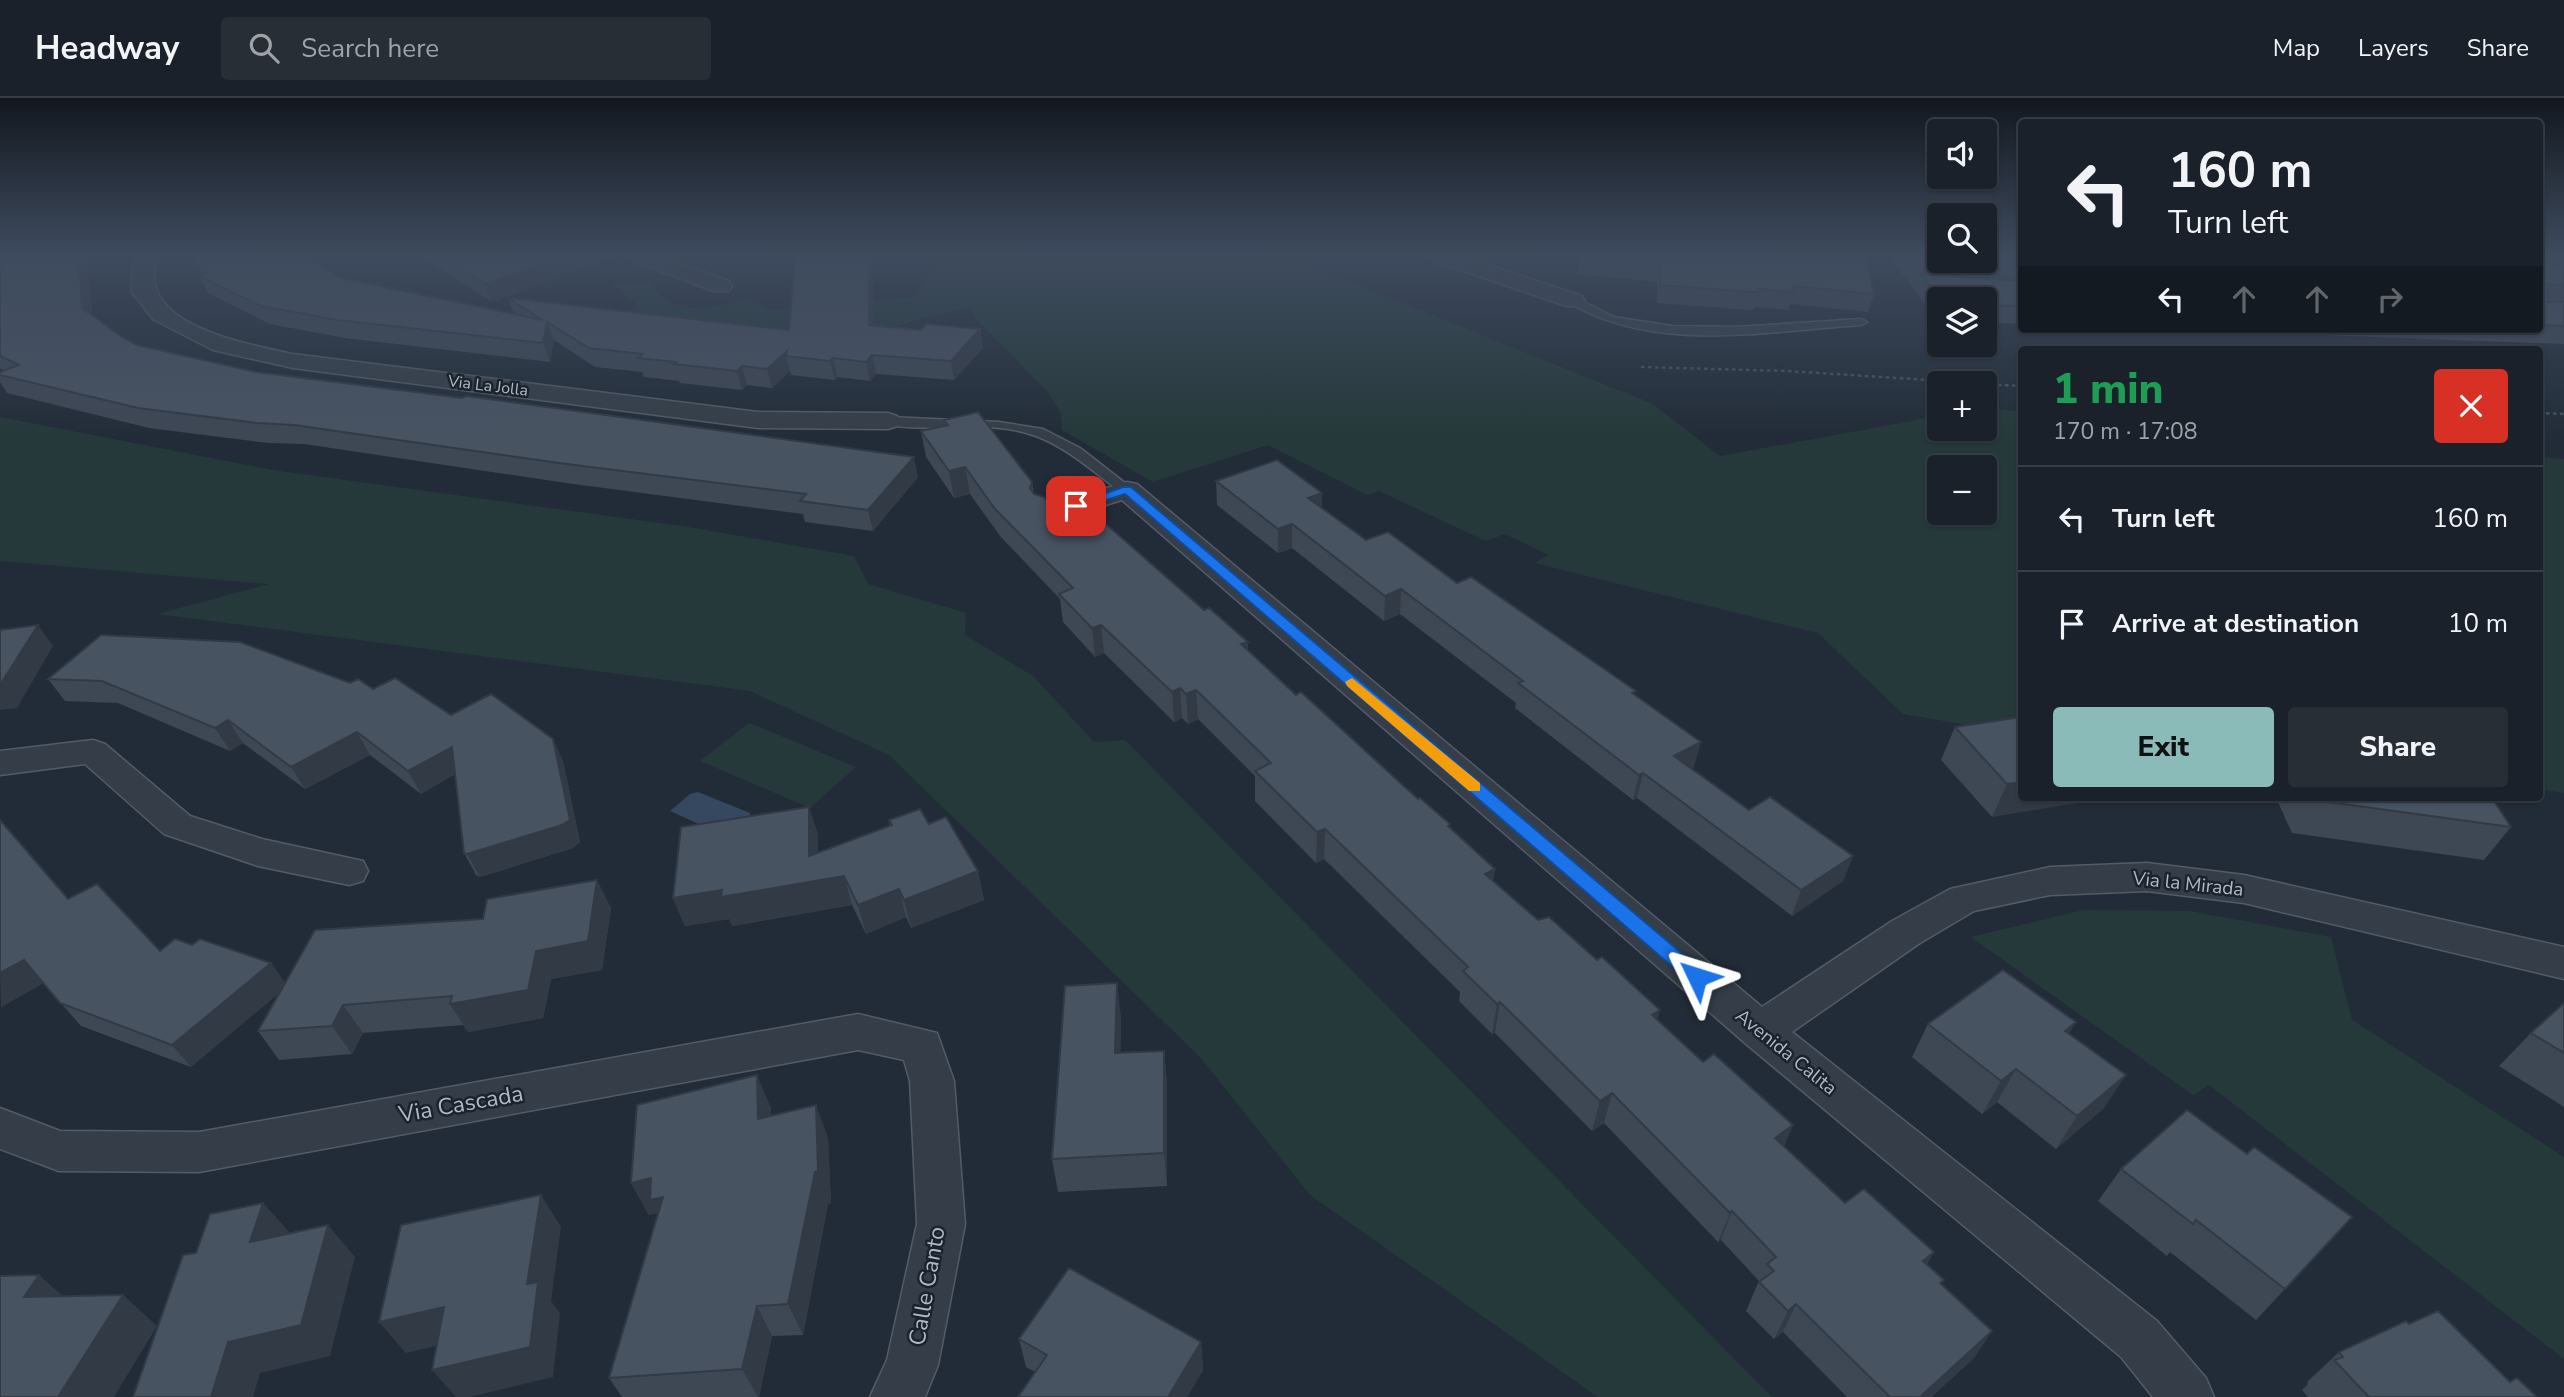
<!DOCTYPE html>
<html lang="en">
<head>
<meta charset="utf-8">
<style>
  body { margin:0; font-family:"Nunito Sans",sans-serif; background:#272e36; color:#f1f3f6; height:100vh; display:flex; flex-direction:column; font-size:26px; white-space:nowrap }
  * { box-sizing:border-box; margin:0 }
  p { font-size:23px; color:#9fa3a8 }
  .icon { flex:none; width:38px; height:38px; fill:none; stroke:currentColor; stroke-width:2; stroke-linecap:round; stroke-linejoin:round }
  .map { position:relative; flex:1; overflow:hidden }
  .drawer { position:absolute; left:2018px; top:248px; width:525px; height:455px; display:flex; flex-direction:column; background:#1a212a; border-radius:7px; box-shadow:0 2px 5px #0004,0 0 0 2px #383e47 }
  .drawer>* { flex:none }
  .hud { position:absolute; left:2018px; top:21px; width:525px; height:214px; border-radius:7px; box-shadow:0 2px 5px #0004,0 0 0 2px #383e47; background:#1a212a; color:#f1f3f6; overflow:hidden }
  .tools { position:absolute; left:1927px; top:21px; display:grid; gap:14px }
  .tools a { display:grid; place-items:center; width:70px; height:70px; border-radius:7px; background:#1a212a; box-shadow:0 2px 5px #0004,0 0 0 2px #383e47; font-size:35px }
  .pin { position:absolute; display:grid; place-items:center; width:60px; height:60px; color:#fff; margin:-30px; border-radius:14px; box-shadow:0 4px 10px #0006 }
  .me { position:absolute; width:77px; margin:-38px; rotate:311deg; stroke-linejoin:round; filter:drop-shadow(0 0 5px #0008) }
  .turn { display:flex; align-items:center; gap:24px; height:147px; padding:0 35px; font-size:32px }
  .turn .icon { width:91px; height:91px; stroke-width:2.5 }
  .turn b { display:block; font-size:49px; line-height:60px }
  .lanes { display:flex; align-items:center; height:66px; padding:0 35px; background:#0003; justify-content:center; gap:35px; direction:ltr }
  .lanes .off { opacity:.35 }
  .round { display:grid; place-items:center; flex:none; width:74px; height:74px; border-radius:7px; background:#272e36 }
  .overview { display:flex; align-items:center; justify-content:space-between; height:119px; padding:0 35px }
  h1 { font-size:42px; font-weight:800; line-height:52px; color:#1e9e55 }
  .primary-button { display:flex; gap:14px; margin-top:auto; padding:14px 35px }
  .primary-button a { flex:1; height:80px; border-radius:7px; background:#8bbbb9; color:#111; font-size:28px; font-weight:800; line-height:80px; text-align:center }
  .primary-button a+a { background:#272e36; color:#f1f3f6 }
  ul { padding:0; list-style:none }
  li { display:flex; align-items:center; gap:21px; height:105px; padding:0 35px; border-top:2px solid #383e47 }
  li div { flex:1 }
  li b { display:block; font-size:26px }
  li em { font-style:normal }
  header { display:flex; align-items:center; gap:42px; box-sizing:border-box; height:98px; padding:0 35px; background:#1a212a; border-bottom:2px solid #383e47 }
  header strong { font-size:33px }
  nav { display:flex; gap:38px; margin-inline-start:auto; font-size:24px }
  .search { width:490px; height:63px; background:#272e36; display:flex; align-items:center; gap:18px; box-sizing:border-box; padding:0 24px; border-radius:7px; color:#9fa3a8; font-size:26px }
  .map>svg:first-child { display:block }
  .green { fill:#25393a; fill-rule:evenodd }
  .water { fill:#36485f }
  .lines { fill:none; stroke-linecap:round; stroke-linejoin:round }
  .service-casing { stroke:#535b66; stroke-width:3 }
  .minor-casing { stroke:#535b66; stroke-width:3 }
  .path { stroke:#435658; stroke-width:2.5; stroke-dasharray:3.5 3.5; stroke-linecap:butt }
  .service { fill:#353e48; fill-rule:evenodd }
  .minor { fill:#353e48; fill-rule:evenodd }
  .wall { fill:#3e4754 }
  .shaded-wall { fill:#323a45 }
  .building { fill:#485362; stroke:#323a45; stroke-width:2 }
  .route { fill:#1a73e8; stroke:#114b97; stroke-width:2 }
  .slow { fill:#f59e0b }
  .labels { text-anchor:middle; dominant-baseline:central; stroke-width:5; stroke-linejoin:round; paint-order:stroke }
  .far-street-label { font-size:16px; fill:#b0b8c5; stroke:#1b232d }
  .street-label { font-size:19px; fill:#b0b8c5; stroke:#1b232d }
  .near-street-label { font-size:23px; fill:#b0b8c5; stroke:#1b232d }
</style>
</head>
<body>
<header>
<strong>Headway</strong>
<div class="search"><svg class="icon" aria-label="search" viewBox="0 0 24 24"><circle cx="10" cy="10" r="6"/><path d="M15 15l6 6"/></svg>Search here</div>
<nav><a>Map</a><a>Layers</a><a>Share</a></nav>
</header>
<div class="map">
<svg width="2564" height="1299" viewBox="0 0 2564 1299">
  <rect width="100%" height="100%" fill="#222c38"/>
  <g class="green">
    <path d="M937,158H1285L1651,305L1720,358L1939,318V331H1984L1985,311L2021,313V636L1903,616L1818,535L1534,465L1549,457L1505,436L1486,443L1379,393L1367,397L1268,347L1153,384L1062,332L1061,315L1047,293L976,221L970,209L890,229L859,232L850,225L773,232L767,228H699L627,215L637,206L611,185L652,186C656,191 661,200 667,203C688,217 724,208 746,201L773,212L916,199ZM1939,369H1984V415H1939Z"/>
    <polygon points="0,319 273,372 689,429 854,458 868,486 966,515 965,537 1033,578 1094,644 1125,642 1772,1299 1598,1299 1310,1097 1200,959 889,657 750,593 157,516 269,486 0,463"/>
    <polygon points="2539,359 2564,361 2564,695 2539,691"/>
    <polygon points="749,625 856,669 810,710 700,663"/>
    <polygon points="2083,812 2190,813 2331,839 2352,922 2564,1059 2564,1261 2209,987 2193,997 1971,839"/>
  </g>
  <polygon class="water" points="698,694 750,715 750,719 712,732 670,713 690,696"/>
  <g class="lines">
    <defs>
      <g id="service">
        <path d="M1570,201H1578L1614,219L1672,228L1736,229L1861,221L1867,224L1861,227C1768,233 1655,256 1570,205Z"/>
        <path d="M888,319L999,324L1043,331L1080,350L1134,392L1132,395H1122C1095,375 1068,350 1036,338C988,320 932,336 883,326L882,323Z"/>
      </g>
      <g id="minor">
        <path d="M137,158H158C131,227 248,246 293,256L758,314L888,315L897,318L901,323L897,328L888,331L758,330L293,270L213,252L153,221L132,194V170Z"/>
        <polygon points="629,158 660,158 729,183 732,188 729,193 713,193 632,162"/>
        <polygon points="1428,158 1460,158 1582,198 1585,203 1582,208 1566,208 1431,162"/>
        <polygon points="1984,158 2007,185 2021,186 2021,198 1993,196 1970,163 1984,163"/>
        <polygon points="1127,384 1137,386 1762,909 1892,823 1950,791 2050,769 2147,765 2244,777 2564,849 2564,881 2244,805 2147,793 2050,797 1974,813 1920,845 1792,934 2157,1223 2206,1280 2214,1299 2153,1299 2121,1259 1745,945 1122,402 1050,424 1040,422 1036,416 1040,410"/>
        <polygon points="93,642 105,646 190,718 262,741 363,763 368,773 363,783 349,787 258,768 164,736 85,666 0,677 0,653"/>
        <polygon points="858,916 937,935 954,983 965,1126 938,1267 925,1299 870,1299 887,1262 917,1126 910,983 904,962 858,952 199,1074 59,1073 0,1051 0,1010 60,1033 199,1034"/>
      </g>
    </defs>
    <use href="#service" class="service-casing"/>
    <use href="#minor" class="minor-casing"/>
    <g class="path">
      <polyline points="1641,269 1788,273 1976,285"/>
      <polyline points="1984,286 2021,288"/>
      <polyline points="2539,315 2564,316"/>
    </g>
    <use href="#service" class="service"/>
    <use href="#minor" class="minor"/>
  </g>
  <g class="wall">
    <polygon points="0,158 87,158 92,217 120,238 137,247 256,274 918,379 873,433 805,424 803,416 566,385 304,346 268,345 149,330 7,295 0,284 0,274 4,273 0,270"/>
    <polygon points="420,158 619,158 492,204"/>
    <polygon points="795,158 873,158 873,227 921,232 980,231 983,250 954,282 876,276 870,283 837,279 835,282 791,277 790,273 772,290 747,287 742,292 680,285 679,283 644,279 642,274 595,269 554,242 550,264 345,240 270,226 208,195 199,178 203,176 196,164 342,180 514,216 508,200 789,232"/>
    <polygon points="1580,158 1866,158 1874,196 1868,214 1791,206 1789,212 1755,209 1754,211 1748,212 1657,205 1657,184 1577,176"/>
    <polygon points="1889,158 1939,158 1988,168 1984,180 2008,182 1988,158 2021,158 2021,226 1984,224 1984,201 1939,201 1939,221 1930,213"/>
    <polygon points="2539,158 2564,158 2564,246 2160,231 2539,231"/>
    <polygon points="944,322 1032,384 1034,396 1204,512 1248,544 1248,552 1296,597 1418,701 1495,771 1493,783 1538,822 1597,862 1660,912 1657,922 1703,964 1793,1027 1784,1048 1845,1105 1934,1154 1927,1166 1941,1186 1992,1233 1973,1261 1931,1299 1847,1299 1783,1234 1774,1241 1746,1213 1759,1183 1721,1142 1718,1144 1604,1025 1592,1033 1495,935 1492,936 1459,903 1460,894 1324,761 1316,765 1255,703 1255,678 1198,621 1188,626 1182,620 1174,624 1104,555 1095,559 1063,524 1060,501 1000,438 970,396 954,400 926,359 921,333 945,327"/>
    <polygon points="1216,383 1322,395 1322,410 1366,442 1457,485 1635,598 1694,669 1691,671 1749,712 1853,758 1843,783 1792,818 1637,700 1633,702 1515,610 1516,605 1400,516 1384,523 1292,450 1278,455 1217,407"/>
    <polygon points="48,581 350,585 373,591 451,617 563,663 580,744 573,750 480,779 476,777 464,755 455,676 421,696 370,657 305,691 243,645 230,653 118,605 65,603"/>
    <polygon points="1955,629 2021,700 1992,719 1941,662"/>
    <polygon points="2276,700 2492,700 2511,729 2484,762 2292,735"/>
    <polygon points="809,709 818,737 818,755 890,728 889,722 929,726 978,773 984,802 911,830 906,819 866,836 852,807 732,828 729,821 685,828 673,800"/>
    <polygon points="68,801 160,853 192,847 271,865 285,885 483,821 611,810 602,872 551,881 543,920 468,934 463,927 363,935 352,956 279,962 258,933 280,894 191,969 81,928 43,885 1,909"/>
    <polygon points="2564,905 2564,1009 2499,968 2531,935"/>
    <polygon points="1121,919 1120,955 1164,953 1167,986 1167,1088 1058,1094 1052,1061"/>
    <polygon points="1928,926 2069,936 2104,1010 2056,1051 1997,1004 1982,1016 1912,959"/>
    <polygon points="771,1010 771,1018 828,1040 831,1105 828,1106 803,1237 772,1238 759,1299 622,1299 609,1280 658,1116 657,1115 649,1117 631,1085"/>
    <polygon points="2247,1056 2352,1119 2256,1222 2170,1154 2167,1158 2098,1103 2121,1071"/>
    <polygon points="2409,1226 2510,1284 2537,1299 2308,1299 2302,1292 2308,1286 2307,1284 2339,1254"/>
    <polygon points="1019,1241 1201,1244 1203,1272 1187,1299 1018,1299 1035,1274 1026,1269"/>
  </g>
  <g class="shaded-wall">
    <polygon points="79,158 87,158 93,228 82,210"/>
    <polygon points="565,158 619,158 492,204 485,186"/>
    <polygon points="869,158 873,158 873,245 869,227"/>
    <polygon points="1929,168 1925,182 1922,172"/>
    <polygon points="547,224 554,242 550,264 543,245"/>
    <polygon points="980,231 983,250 954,282 951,263"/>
    <polygon points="787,253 786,258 790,273 772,290 767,271"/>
    <polygon points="872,257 876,276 870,283 866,264"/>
    <polygon points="833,260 837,279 835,282 830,263"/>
    <polygon points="742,268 747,287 742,292 737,273"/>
    <polygon points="914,359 918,379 873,433 868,412"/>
    <polygon points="965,369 970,396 954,400 949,373"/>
    <polygon points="1322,395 1322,418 1308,400"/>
    <polygon points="1292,426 1292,450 1278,455 1278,431"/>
    <polygon points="1401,491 1400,516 1384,523 1385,498"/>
    <polygon points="38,527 53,548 17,610 0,612 0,587"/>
    <polygon points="1101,527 1104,555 1095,559 1092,530"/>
    <polygon points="1248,544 1248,573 1241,546"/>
    <polygon points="1180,590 1182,620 1174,624 1172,594"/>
    <polygon points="1196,592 1198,621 1188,626 1186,596"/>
    <polygon points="228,622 243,645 230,653 215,630"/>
    <polygon points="357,634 370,657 305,691 291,669"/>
    <polygon points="553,641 563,663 580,744 573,750 480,779 467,756"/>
    <polygon points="1701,644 1694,669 1668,684 1674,658"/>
    <polygon points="452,649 463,671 421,696 408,673"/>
    <polygon points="1643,675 1637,700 1633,702 1639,677"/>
    <polygon points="2021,684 2021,700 2107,700 1992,719 2007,686"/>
    <polygon points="809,709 818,737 818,783 844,778 852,807 732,828 729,821 685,828 673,800 722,792 809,758"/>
    <polygon points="1325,731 1324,761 1316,765 1317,734"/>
    <polygon points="1853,758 1843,783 1792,818 1801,792"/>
    <polygon points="1495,771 1491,801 1485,776"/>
    <polygon points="978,773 984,802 911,830 904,802"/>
    <polygon points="597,782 611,810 602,872 551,881 543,920 468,934 450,906 536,853"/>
    <polygon points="899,791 906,819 866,836 858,807"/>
    <polygon points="24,862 44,885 1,909 0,875"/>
    <polygon points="271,865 287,888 191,969 172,947"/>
    <polygon points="1117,885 1121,919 1120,988 1115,955"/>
    <polygon points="1500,904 1495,935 1492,936 1497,906"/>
    <polygon points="343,907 363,935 352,956 332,928"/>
    <polygon points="1660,912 1652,942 1652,917"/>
    <polygon points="2076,924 2056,957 2065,933"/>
    <polygon points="1164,953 1167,986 1167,1088 1164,1055"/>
    <polygon points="2016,971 1997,1004 1982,1016 2001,983"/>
    <polygon points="757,977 771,1010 772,1053 758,1021"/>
    <polygon points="2126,977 2104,1010 2056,1051 2077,1018"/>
    <polygon points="1612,995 1604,1025 1592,1033 1600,1003"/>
    <polygon points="816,1007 828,1040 831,1105 828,1106 803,1237 788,1206"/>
    <polygon points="1793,1027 1781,1056 1775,1040"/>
    <polygon points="651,1080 663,1099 668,1134 657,1115 649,1117 631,1085"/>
    <polygon points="541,1097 561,1129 551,1203 560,1215 553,1279 470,1299 456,1299 432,1272 527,1186"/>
    <polygon points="263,1105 292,1137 250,1144"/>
    <polygon points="1732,1113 1721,1142 1718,1144 1730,1115"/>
    <polygon points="328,1127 355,1159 330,1258 260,1275 253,1299 211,1299 228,1244"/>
    <polygon points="1934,1154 1917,1182 1923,1163"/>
    <polygon points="39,1177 75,1209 24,1199"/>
    <polygon points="123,1197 157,1228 114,1299 58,1299"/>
    <polygon points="1796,1206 1783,1234 1774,1241 1788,1213"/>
    <polygon points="757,1208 772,1238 759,1299 758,1299 742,1271"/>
    <polygon points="444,1209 469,1240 406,1255 379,1224"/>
    <polygon points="1992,1233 1973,1261 1931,1299 1920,1299"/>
    <polygon points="1201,1244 1203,1272 1187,1299 1168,1299"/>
  </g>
  <g class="building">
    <polygon points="0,158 79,158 82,210 120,238 137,247 256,274 462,300 466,298 914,359 868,412 800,403 806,396 559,365 294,327 257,325 138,310 0,277 0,274 19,267 0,258"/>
    <polygon points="196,158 303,158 342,180 543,222 508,200 789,232 795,158 869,158 869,227 921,232 927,226 980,231 951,263 872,257 866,264 833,260 830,263 786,258 787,253 767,271 742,268 737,273 674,266 676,264 638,260 643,256 589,250 547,224 543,245 337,222 261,208 199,178 210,174 196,164"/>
    <polygon points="440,158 565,158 485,186"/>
    <polygon points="1582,158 1866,158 1874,196 1794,188 1794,194 1758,191 1758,194 1752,194 1660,187 1660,166"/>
    <polygon points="1907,158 1939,158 1939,163 1984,163 1988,168 1929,168 1922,172 1923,176 2021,183 2021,208 1984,207 1984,201 1942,201 1936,196"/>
    <polygon points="2008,158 2021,158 2021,167 2014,166"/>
    <polygon points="2539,158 2547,158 2547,164 2564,169 2564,187 2548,186 2548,204 2564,204 2564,228 2539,227"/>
    <polygon points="978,314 1032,384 1030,390 1034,396 1044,399 1050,406 1074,398 1204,512 1209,510 1248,544 1241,546 1296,597 1301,594 1418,701 1420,700 1450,726 1448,728 1495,771 1485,776 1538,822 1549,819 1597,862 1602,859 1660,912 1652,917 1703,964 1714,956 1793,1027 1775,1040 1845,1105 1864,1091 1934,1154 1923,1163 1944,1182 1940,1185 1992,1233 1920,1299 1890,1299 1796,1206 1788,1213 1759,1184 1774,1173 1767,1166 1776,1159 1732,1113 1730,1115 1612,995 1600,1003 1500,904 1497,906 1463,873 1468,869 1325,731 1317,734 1255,673 1271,665 1196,592 1186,596 1180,590 1172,594 1101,527 1092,530 1059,496 1073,490 995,411 965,369 949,373 921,333 948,327 944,322"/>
    <polygon points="1277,362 1322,395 1308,400 1366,442 1388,434 1457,485 1471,479 1636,593 1632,595 1701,644 1674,658 1749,712 1770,699 1853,758 1801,792 1643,675 1639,677 1518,585 1523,583 1401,491 1385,498 1292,426 1278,431 1216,383"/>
    <polygon points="38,527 0,587 0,532"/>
    <polygon points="101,537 240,544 350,585 358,581 373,591 395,580 451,617 491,596 553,641 570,722 562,727 467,756 464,755 452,649 408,673 357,634 291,669 228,622 215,630 102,583 48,581"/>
    <polygon points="2021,619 2021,684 2007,686 1955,629"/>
    <polygon points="2313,700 2492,700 2511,729 2314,702"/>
    <polygon points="809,709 809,758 892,727 889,722 920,711 929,726 946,719 978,773 904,802 899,791 858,807 844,778 721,799 722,792 673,800 681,729"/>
    <polygon points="0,722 68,801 97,786 160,853 175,841 192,847 200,841 271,865 172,947 60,905 24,862 0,875"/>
    <polygon points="597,782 588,843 536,853 528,892 450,906 452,898 343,907 332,928 258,933 315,832 483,821 487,801"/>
    <polygon points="2003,872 2076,924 2065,933 2126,977 2077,1018 2016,971 2001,983 1928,926"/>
    <polygon points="1117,885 1115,955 1164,953 1164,1055 1052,1061 1065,888"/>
    <polygon points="2564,905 2564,955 2531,935"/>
    <polygon points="757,977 758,1021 816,1007 818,1073 815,1074 788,1206 757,1208 742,1271 609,1280 663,1099 650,1102 651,1080 631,1085 637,1007"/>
    <polygon points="2187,1012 2247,1056 2254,1049 2352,1119 2285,1191 2196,1122 2193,1126 2121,1071"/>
    <polygon points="541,1097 527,1186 538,1184 530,1249 432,1272 444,1209 379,1224 401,1127"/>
    <polygon points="263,1105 250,1144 328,1127 301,1227 228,1244 211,1299 133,1299 183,1157 196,1155 210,1116"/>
    <polygon points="1069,1170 1201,1244 1168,1299 1018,1299 1047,1257 1019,1241"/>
    <polygon points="39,1177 24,1199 123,1197 58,1299 0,1299 0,1178"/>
    <polygon points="2438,1213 2510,1284 2517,1280 2537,1299 2369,1299 2334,1262 2343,1259 2339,1254 2406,1223 2409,1226"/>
  </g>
  <linearGradient id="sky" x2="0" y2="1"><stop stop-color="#13181f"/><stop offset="0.46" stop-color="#3e4b5e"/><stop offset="1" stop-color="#3e4b5e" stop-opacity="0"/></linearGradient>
  <rect width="2564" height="340" fill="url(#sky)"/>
  <polygon class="route" points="1123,389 1131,389 1704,874 1706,879 1704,884 1690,884 1125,396 1076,411 1070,408"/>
  <polygon class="slow" points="1352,580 1480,685 1480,693 1469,693 1347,588 1345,584"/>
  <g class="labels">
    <g class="far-street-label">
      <text transform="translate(488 288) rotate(7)">Via La Jolla</text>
    </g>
    <g class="street-label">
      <text transform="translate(2188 786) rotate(6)">Via la Mirada</text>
      <text transform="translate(1786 954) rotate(39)">Avenida Calita</text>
    </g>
    <g class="near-street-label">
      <text transform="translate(461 1006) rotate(-10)">Via Cascada</text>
      <text transform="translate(927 1188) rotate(-80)">Calle Canto</text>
    </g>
  </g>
</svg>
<div class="tools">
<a><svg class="icon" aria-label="sound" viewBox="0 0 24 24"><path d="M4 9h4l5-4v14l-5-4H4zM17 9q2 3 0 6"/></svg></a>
<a><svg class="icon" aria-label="search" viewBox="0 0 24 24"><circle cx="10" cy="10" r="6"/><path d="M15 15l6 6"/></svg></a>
<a><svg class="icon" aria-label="layers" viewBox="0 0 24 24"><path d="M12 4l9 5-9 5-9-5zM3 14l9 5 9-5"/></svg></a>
<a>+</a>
<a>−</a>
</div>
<div class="pin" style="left:1076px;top:408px;background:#d93025"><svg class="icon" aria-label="arrive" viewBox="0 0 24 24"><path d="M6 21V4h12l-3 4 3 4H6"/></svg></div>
<svg class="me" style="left:1697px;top:879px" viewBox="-20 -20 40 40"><path d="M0-17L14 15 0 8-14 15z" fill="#1a73e8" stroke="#fff" stroke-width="4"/></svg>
<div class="hud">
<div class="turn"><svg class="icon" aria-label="left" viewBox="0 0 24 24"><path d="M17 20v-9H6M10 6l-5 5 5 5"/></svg><div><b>160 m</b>Turn left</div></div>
<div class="lanes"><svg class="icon" aria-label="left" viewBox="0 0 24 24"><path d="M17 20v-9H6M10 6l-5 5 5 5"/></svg><svg class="icon off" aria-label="ahead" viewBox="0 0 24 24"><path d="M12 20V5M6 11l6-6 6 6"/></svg><svg class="icon off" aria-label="ahead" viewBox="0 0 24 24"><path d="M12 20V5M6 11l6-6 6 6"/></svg><svg class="icon off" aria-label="right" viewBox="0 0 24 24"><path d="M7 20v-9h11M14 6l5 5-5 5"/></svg></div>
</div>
<section class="drawer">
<div class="overview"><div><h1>1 min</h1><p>170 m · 17:08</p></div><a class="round" style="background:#d93025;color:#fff"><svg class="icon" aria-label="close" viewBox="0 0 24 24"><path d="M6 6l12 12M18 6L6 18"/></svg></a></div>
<ul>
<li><svg class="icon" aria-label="left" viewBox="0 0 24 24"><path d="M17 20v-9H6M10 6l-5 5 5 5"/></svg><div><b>Turn left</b></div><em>160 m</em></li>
<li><svg class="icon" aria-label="arrive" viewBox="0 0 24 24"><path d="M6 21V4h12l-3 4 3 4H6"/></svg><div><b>Arrive at destination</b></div><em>10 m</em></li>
</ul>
<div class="primary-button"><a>Exit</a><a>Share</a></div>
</section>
</div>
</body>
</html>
